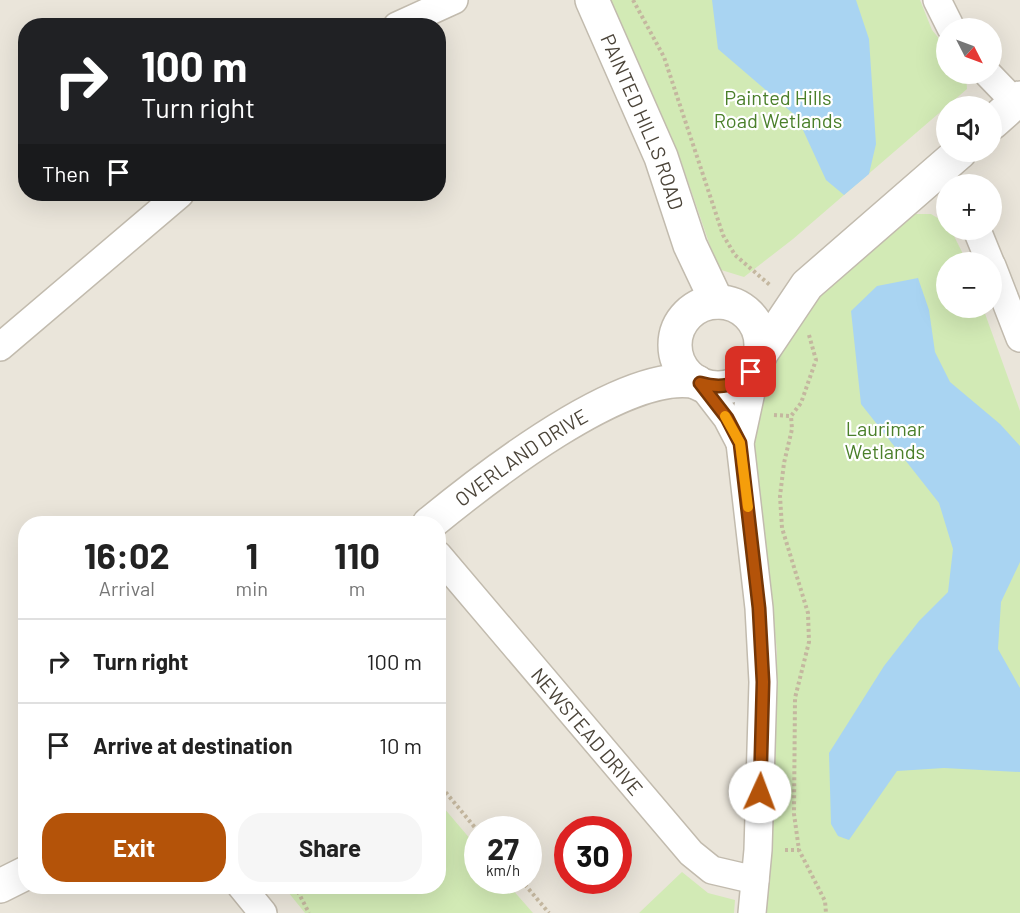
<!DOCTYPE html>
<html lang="en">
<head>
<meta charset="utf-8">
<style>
  body { margin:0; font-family:Barlow,sans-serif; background:#f6f6f6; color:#222; height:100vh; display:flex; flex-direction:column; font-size:22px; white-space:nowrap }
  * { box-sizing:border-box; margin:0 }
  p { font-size:20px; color:#767676 }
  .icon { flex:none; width:33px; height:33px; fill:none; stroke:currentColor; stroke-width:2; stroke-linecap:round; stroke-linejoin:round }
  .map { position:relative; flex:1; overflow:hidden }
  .sheet { position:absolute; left:18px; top:516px; width:428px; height:378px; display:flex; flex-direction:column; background:#fff; border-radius:24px; box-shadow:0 6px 24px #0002 }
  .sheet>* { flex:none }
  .banner { position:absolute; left:18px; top:18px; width:428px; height:183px; border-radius:24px; box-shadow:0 6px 24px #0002; background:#202124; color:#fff; overflow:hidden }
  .needle { width:39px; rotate:132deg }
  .buttons { position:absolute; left:936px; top:18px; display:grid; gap:12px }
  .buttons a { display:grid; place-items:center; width:66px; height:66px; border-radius:50%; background:#fff; box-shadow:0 6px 24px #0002; font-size:30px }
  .speed { position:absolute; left:464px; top:816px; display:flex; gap:12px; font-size:30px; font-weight:700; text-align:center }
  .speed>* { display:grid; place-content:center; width:78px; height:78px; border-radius:50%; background:#fff; box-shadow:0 6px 24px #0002; line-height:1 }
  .speed small { font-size:15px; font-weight:400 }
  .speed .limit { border:9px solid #d22; background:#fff; color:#111 }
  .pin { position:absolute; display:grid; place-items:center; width:51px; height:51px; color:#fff; margin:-26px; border-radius:12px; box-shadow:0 3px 9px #0006 }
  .me { position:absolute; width:66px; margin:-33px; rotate:2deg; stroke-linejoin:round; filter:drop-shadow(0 0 4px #0008) }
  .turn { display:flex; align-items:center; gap:21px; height:126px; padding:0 24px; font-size:27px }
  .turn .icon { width:78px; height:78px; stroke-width:2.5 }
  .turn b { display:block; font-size:42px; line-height:51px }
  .then { display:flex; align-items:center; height:57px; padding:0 24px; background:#0003; gap:12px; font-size:22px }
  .eta { display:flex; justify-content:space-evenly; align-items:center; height:102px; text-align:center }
  .eta b { font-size:36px; font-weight:700; line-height:42px }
  .primary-button { display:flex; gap:12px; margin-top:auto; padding:12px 24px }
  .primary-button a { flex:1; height:69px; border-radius:24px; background:#b45309; color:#fff; font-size:24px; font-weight:700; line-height:69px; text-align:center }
  .primary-button a+a { background:#f6f6f6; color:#222 }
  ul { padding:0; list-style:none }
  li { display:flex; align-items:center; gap:18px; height:84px; padding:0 24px; border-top:2px solid #e0e0e0 }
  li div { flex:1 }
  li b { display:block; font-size:22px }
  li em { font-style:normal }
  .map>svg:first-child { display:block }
  .residential { fill:#eae5da; fill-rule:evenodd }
  .green { fill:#d2eab5 }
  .water { fill:#a9d4f2 }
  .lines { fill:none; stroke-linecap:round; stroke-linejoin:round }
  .minor-casing { stroke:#c2bbae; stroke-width:30 }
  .tertiary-casing { stroke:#c2bbae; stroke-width:36 }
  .path { stroke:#c4b79f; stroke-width:4; stroke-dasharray:3 3; stroke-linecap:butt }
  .minor { stroke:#fff; stroke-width:27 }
  .tertiary { stroke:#fff; stroke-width:33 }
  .route-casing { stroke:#753606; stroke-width:15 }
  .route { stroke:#b45309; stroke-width:10 }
  .slow { stroke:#f59e0b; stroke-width:10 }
  .labels { text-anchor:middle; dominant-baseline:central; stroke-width:4.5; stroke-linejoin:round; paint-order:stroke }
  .park-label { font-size:20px; fill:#4a7f2a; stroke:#fff }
  .street-label { font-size:20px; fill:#4b4439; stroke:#fff }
</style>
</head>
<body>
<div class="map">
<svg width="1020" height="913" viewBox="0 0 1020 913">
  <rect width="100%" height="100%" fill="#f6f3ec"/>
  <path class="residential" d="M0,0H1020V913H0ZM26,26H438V194H26ZM946,28H992V74H946ZM946,106H992V152H946ZM946,184H992V230H946ZM946,262H992V308H946ZM26,524H438V886H26ZM477,830H528V880H477ZM567,830H618V880H567Z"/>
  <g class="green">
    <polygon points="609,0 920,0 932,30 946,47 946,74 966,74 967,89 793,239 744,277 718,269 682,164"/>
    <polygon points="914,214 931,214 946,223 946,230 951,230 967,262 946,262 946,308 983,308 1020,411 1020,913 766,913 776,716 777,651 760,499 751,463 747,414 766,358 805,310"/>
    <polygon points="438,801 477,847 477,880 505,881 533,913 305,913 284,887 438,886"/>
    <polygon points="682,872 708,893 735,900 734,913 639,913"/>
  </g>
  <g class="water">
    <polygon points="712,0 856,0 869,39 876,144 869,174 844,195 826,180 797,117 718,49"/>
    <polygon points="918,278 929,310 935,352 950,382 1000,424 1020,446 1020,562 1001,602 998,649 1020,688 1020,772 944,768 897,771 849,840 838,836 831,824 829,753 884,666 919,621 948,592 953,549 939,503 861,404 851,311 877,286"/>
  </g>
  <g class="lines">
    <defs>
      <g id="minor">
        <polyline points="937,0 951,28"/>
        <polyline points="397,26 454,0"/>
        <polyline points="988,74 1015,102"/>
        <polyline points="977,230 990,262"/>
        <polyline points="992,266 1020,338"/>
        <polyline points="0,347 180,194"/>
        <polyline points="700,383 727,418 740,443"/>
        <path id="s1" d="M438,555L691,853L712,870L755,880"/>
        <polyline points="241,886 263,913"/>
        <polyline points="752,913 758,850 763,682 759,608 740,443 758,360"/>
      </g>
      <g id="tertiary">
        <path id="s2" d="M592,0L661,157L690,245L717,302"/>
        <polyline points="992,123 1020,98"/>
        <circle cx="718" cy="345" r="43"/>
        <polyline points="760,355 807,285 960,152"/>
        <path id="s3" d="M429,524C484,479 625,367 697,382"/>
        <polyline points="0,886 26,873"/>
      </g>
    </defs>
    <use href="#minor" class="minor-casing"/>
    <use href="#tertiary" class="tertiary-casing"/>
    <g class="path">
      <polyline points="633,0 664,57 723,235 735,255 771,286"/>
      <polyline points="809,335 816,360 801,403 791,416 792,429 784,463 780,496 782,528 808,613 809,642 795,698 794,814 799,850 825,901 826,913"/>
      <polyline points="774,415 791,416"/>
      <polyline points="438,783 477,830"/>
      <polyline points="785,850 799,850"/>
      <polyline points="521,880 549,913"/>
      <polyline points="295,886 309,913"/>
    </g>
    <use href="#minor" class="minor"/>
    <use href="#tertiary" class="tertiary"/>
  </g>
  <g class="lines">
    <defs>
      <path id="route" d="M751,372C735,386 721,389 700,383L727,418L740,443L759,608L763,682L760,792"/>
    </defs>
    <use href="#route" class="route-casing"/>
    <use href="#route" class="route"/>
    <polyline class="slow" points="725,416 740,443 748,507"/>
  </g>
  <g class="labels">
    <g class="park-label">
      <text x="778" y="97">Painted Hills<tspan x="778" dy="23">Road Wetlands</tspan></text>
      <text x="885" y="428">Laurimar<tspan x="885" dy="23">Wetlands</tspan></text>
    </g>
    <g class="street-label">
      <text stroke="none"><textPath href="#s2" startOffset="132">PAINTED HILLS ROAD</textPath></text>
      <text stroke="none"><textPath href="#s3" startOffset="114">OVERLAND DRIVE</textPath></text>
      <text stroke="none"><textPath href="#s1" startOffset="231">NEWSTEAD DRIVE</textPath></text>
    </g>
  </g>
</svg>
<div class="buttons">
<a><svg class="needle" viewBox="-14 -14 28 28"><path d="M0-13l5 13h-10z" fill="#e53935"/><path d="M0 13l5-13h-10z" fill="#767676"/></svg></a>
<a><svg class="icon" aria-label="sound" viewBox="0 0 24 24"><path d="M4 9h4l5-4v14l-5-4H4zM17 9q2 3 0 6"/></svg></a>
<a>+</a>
<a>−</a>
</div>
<div class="speed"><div>27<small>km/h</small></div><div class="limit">30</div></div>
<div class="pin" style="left:751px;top:372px;background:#d93025"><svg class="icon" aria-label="arrive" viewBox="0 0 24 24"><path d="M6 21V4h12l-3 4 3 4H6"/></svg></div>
<svg class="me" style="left:760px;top:792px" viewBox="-20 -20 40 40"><circle r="19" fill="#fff"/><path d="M0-13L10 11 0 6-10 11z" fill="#b45309"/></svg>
<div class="banner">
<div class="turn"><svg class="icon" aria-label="right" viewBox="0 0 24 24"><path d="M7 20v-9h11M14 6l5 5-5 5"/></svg><div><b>100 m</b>Turn right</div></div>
<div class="then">Then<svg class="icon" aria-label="arrive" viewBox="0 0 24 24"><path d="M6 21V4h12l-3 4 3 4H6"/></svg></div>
</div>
<section class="sheet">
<div class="eta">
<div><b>16:02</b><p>Arrival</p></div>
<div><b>1</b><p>min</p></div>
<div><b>110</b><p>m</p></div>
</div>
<ul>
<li><svg class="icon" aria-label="right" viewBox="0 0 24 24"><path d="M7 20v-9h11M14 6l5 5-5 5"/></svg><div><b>Turn right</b></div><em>100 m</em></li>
<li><svg class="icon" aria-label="arrive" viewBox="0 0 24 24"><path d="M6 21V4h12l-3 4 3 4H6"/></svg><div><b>Arrive at destination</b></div><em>10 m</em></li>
</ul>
<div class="primary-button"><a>Exit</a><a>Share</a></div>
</section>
</div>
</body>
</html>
